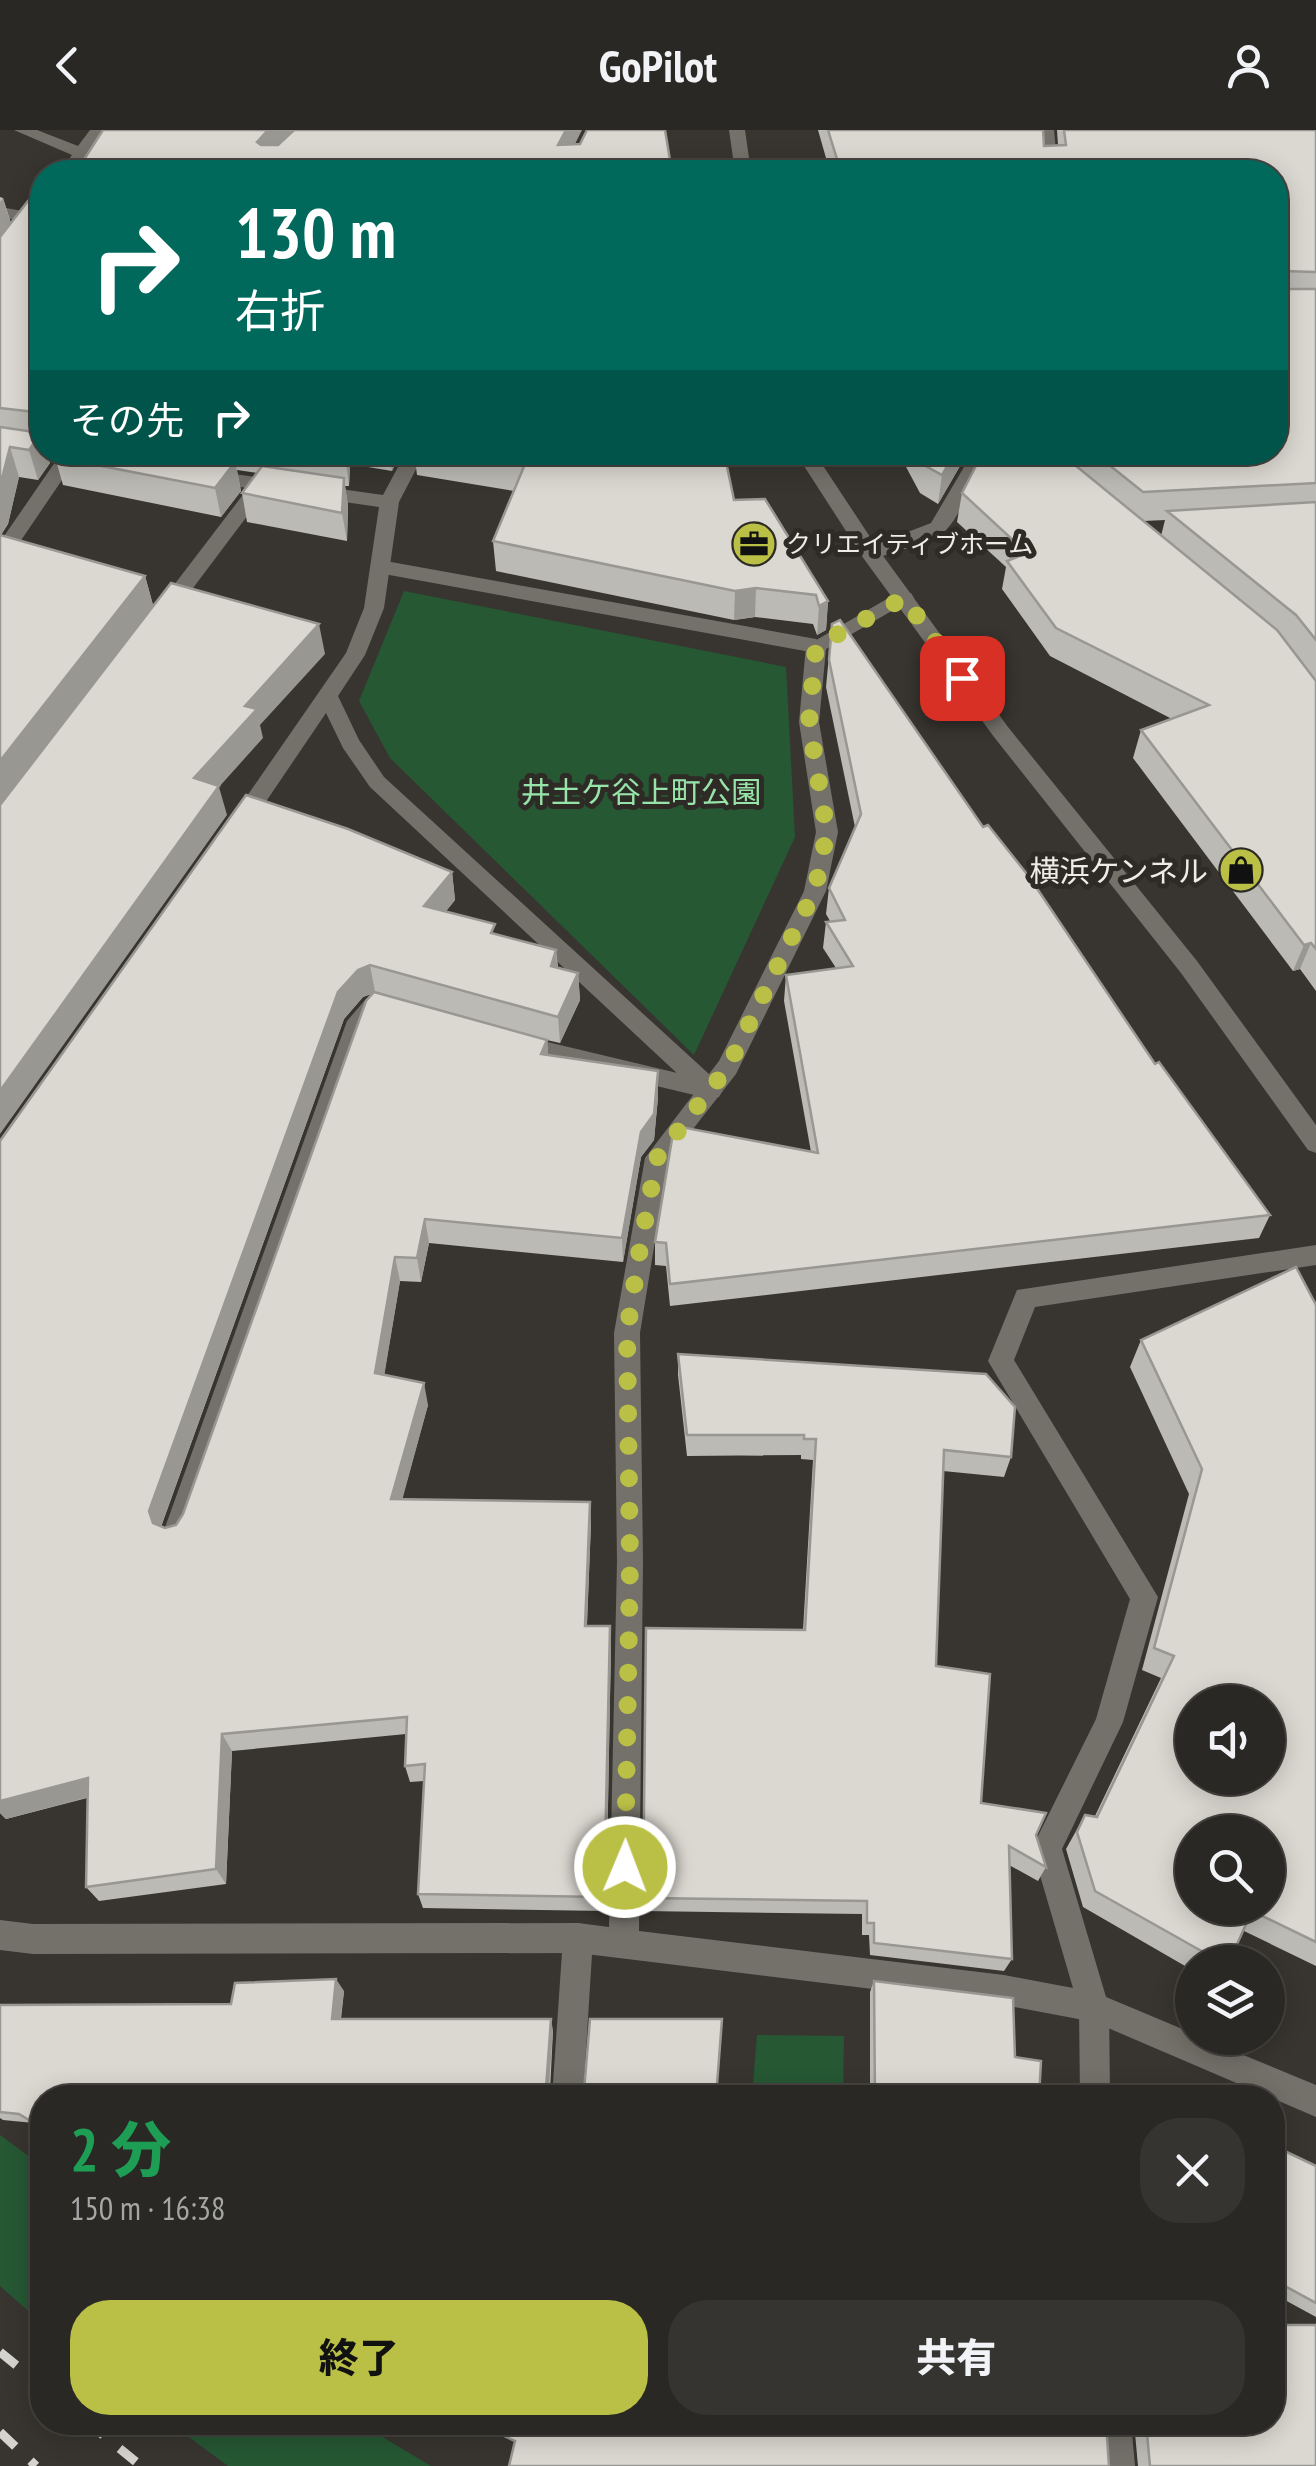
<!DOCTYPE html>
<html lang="ja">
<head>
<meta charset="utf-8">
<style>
  body { margin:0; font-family:"PT Sans Narrow","Noto Sans JP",sans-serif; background:#363431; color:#f1f3f6; height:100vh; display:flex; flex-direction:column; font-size:38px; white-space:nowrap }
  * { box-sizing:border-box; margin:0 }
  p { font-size:32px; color:#a5a6a6 }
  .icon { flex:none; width:55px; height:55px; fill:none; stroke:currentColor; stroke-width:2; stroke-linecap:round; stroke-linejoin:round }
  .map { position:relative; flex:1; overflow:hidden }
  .panel { position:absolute; left:30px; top:1955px; width:1255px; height:350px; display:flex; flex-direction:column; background:#2a2824; border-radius:40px; box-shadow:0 5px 25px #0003,0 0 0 2px #464441 }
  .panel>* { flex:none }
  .banner { position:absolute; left:30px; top:30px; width:1258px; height:305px; border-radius:40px; box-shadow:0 5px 25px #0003,0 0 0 2px #464441; background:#00695c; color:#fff; overflow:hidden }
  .controls { position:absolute; left:1175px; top:1555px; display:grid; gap:20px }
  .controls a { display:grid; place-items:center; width:110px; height:110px; border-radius:50%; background:#2a2824; box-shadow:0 5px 25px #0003,0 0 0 2px #464441; font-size:50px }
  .pin { position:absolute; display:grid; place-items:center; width:85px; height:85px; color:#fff; margin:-42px; border-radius:20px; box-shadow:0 5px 15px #0006 }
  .me { position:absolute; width:110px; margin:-55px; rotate:1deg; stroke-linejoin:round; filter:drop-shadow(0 0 8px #0008) }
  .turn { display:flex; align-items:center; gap:35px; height:210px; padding:0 40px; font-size:45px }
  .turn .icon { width:130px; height:130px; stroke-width:2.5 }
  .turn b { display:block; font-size:70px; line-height:85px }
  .then { display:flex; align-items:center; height:95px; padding:0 40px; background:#0003; gap:20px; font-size:38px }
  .round { display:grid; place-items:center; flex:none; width:105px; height:105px; border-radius:40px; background:#363431 }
  .overview { display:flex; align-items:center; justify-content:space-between; height:170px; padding:0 40px }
  h1 { font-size:60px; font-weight:800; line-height:75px; color:#1e9e55 }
  .cta { display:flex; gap:20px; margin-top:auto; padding:20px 40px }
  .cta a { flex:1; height:115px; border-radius:40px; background:#bac046; color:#111; font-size:40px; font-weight:800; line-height:115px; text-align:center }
  .cta a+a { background:#363431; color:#f1f3f6 }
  header { display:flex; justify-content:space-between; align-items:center; height:130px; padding:0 40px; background:#2a2824; font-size:45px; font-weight:800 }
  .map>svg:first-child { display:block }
  .green { fill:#265834 }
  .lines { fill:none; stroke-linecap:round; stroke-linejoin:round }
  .service { fill:#74716a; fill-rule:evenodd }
  .minor { fill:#74716a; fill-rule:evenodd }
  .secondary { fill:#74716a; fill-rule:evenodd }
  .rail { stroke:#d5d3d0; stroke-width:9; stroke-dasharray:21 21; stroke-linecap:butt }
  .wall { fill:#bcbab4; fill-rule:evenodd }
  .shaded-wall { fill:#999792 }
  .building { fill:#dbd8d1; stroke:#999792; stroke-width:2.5; fill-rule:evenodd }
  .route { stroke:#bac046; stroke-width:18; stroke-dasharray:0 32.4 }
  .labels { text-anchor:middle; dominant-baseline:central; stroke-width:10; stroke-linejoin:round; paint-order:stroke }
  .far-poi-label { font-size:25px; fill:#eeece9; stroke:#2e2b26; text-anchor:start }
  .park-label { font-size:30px; fill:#97e4a9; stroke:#2e2b26 }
  .poi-label { font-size:30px; fill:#eeece9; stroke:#2e2b26; text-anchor:end }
</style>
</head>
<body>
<header><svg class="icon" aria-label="back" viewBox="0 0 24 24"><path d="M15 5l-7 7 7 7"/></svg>GoPilot<svg class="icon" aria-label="person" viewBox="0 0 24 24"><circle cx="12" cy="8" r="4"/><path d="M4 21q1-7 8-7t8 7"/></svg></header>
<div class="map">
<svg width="1316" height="2336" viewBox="0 0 1316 2336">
  <rect width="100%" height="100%" fill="#383530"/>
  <g class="green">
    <polygon points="404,461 786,537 795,707 694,925 390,628 359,571"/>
    <polygon points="757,1905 844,1906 843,1967 752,1967"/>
    <polygon points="0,2005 42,2036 42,2193 0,2156"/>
    <polygon points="170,2293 359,2293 431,2336 228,2336"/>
  </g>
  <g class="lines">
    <g class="service">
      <polygon points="62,322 81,322 7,431 0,432 0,412"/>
      <polygon points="262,347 269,349 269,357 172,486 158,486 158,476 255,349"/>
      <polygon points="380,430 816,509 826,516 816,523 373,442 370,437"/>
      <polygon points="374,866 396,873 399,879 388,888 378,885 368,896 189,1403 185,1412 176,1415 167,1412 163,1403 347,891 366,869"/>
      <polygon points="518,905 711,951 719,953 723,960 719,967 711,969 518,923 506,914"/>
      <polygon points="578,1793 589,1797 593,1808 583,1968 552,1968 563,1808 567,1797"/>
      <polygon points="1094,1862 1105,1866 1109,1877 1110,1968 1080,1968 1079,1877 1083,1866"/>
      <polygon points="1097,2292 1131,2292 1135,2336 1101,2336"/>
    </g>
    <g class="minor">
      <polygon points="14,0 37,0 78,16 90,0 106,0 76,42 60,42 72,25"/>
      <polygon points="1038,0 1054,0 1058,42 1042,42"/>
      <polygon points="0,77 40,84 42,88 34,93 0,87"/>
      <polygon points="42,316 42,322 84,322 96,329 87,335 36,326 34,322"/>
      <polygon points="406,322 425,322 399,372 384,478 365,525 338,566 359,610 384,647 709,944 719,931 804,761 816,702 799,592 806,516 897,463 911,463 914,468 826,519 819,592 838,702 826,761 736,944 668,1031 640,1203 643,1431 639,1801 1004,1845 1073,1858 1032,1718 1096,1589 1130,1469 988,1231 1017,1160 1316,1115 1316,1135 1035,1177 1014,1230 1158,1467 1123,1592 1062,1719 1106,1867 1192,1903 1192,1908 1202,1908 1316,1955 1316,1987 1094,1892 1004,1875 578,1823 33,1824 0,1820 0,1790 33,1794 578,1793 609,1797 617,1431 614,1203 645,1028 696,961 370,657 343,618 326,583 246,701 238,703 227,695 346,523 364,478 379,377 206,352 197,346 206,340 383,365"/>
      <path d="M967,322H985C982,341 959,387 946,400C936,409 876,431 864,429V419L931,393L964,337Z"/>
    </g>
    <g class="secondary">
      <polygon points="729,0 745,0 751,42 735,42"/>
      <polygon points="795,322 814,322 878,419 1008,597 1197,831 1316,995 1316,1023 1308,1020 1181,843 994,607 864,429"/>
    </g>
    <g class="rail">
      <polyline points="0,2222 42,2256"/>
      <polyline points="87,2292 141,2336"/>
      <polyline points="0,2302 36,2336"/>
    </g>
  </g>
  <g class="wall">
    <path d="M818,0H1043L1044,16L1058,15L1057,0H1316V861L1300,839L1293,841L1133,628L1141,600L1172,589L1050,526L1002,459L1006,437L957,392L962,363L983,322H1275V42H830ZM1165,390L1161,406L1143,391Z"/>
    <polygon points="0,67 3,68 11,93 42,74 42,322 50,333 38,350 19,347 8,394 1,405 145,446 153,475 0,674"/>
    <polygon points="58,322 401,322 392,341 350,334 349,356 345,356 348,376 347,411 247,392 242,363 257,343 237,340 241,361 221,387 63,355 55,327"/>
    <polygon points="414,322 724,322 734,370 828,471 826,500 817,505 813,494 755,487 734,490 496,441 493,411 514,361 417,345"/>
    <polygon points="898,322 964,322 960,336 938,374 920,363"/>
    <polygon points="832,494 983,697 1155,934 1270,1085 1259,1108 670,1176 666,1136 655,1135 655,1112 811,1022 784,871 786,845 836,838 823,818 826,792 830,791 826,784 829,758 855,697 826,557"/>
    <path d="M452,742L455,770L446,781L496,804L556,820L558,837L578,843L580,870L560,913L547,910L548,925L658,967L654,1010L641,1027L623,1132L429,1113L421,1152L400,1151L384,1245L428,1275L402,1369L591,1393L587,1496L611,1515L606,1781L423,1778L418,1764L424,1651L410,1652L405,1636L406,1604L232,1621L226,1754L99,1771L86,1757L87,1668L6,1689L0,1683V1011ZM374,863L183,1384L176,1395L165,1398L161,1397L344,889L363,867Z"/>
    <polygon points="1316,1175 1316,1836 1244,1801 1229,1832 1192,1832 1192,1840 1083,1777 1066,1719 1085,1685 1095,1686 1161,1548 1142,1540 1189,1364 1130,1237 1141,1210"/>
    <polygon points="678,1224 1011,1327 1004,1347 943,1341 936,1536 981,1673 1036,1705 1046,1737 1038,1751 1009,1735 1012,1829 1004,1841 870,1825 869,1805 862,1805 862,1784 643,1781 646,1498 803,1500 813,1330 801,1329 801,1325 687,1326 678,1245"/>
    <polygon points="874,1851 1015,1927 1039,1968 870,1968 870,1862"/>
    <polygon points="344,1861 341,1889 553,1900 550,1962 716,1968 34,1993 3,1990 0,1988 0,1875 231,1874"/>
    <polygon points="1272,2015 1316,2036 1316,2187 1272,2163"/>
    <polygon points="1134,2292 1272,2292 1316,2336 1138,2336"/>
  </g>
  <g class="shaded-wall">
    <polygon points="268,0 302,0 262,42 257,12"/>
    <polygon points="566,0 582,0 561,42 558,15"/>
    <polygon points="3,68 12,98 0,115 0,72"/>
    <polygon points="41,303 42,322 47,322 50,333 38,350 29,320"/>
    <polygon points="10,317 19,347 8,394 0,406 0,356"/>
    <polygon points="345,322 348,322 350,334 349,356"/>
    <polygon points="389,322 401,322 392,341"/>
    <polygon points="955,322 964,322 960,336 938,374 942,345"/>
    <polygon points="235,332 241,361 221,387 215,358"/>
    <polygon points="344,348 348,376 347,411 342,383"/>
    <polygon points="145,446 153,475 0,674 0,631"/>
    <polygon points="756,458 755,487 734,490 735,461"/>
    <polygon points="828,471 826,500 817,505 819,476"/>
    <polygon points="319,494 325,524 260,595 263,608 219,657 227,685 0,1004 0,961 194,648 245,576"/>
    <polygon points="452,742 455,770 429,803 424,776"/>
    <polygon points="1311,813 1300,839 1293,841 1304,815"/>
    <polygon points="556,820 558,847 551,836"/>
    <polygon points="370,835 375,862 363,867 344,889 159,1402 153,1393 149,1381 338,862 358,840"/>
    <polygon points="578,843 580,870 560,913 558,887"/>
    <polygon points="547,910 549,936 541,924"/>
    <polygon points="658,941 658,967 654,1010 641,1027 623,1132 622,1108 641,1002"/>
    <polygon points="425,1089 429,1113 421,1152 417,1128"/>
    <polygon points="395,1127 400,1151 381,1265 375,1243"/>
    <polygon points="424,1253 428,1275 397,1389 391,1369"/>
    <polygon points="590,1372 591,1393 586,1515 585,1496"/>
    <polygon points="610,1496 611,1515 606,1781 604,1767"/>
    <polygon points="222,1604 232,1621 226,1754 216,1739"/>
    <polygon points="88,1648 100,1664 6,1689 0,1683 0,1671"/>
    <polygon points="336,1849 344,1861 339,1900 332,1889"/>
    <polygon points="551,1889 553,1900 548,1968 546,1958"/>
  </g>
  <g class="building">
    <polygon points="103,0 268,0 257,12 261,15 278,15 294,0 566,0 558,15 580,14 587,0 665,0 672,42 76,42"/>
    <polygon points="828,0 1043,0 1044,16 1066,15 1064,0 1316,0 1316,142 1283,141 1279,145 1283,159 1316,159 1316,353 1143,362 1093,322 1275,322 1275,42 841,42"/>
    <polygon points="28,71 42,74 42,288 37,288 34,282 0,278 0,107"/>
    <polygon points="0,297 41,303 29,320 10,317 0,356"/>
    <polygon points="58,322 166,322 235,332 215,358 55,327"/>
    <polygon points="318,322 345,322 345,326"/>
    <polygon points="458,322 724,322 734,370 765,369 828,471 819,476 816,465 756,458 735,461 493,411 525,334"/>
    <polygon points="917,322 955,322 942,345 924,335"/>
    <polygon points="983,322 1059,322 1277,500 1316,551 1316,819 1311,813 1304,815 1141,600 1209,575 1056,498 1007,431 1027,423 962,363"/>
    <polygon points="262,336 344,348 342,383 242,363"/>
    <polygon points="1316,372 1316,510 1296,485 1167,381"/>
    <polygon points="0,405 145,446 0,631"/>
    <polygon points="171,453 319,494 245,576 257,579 194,648 219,656 0,961 0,675"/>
    <polygon points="840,490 983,697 988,695 1030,748 1155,934 1159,932 1270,1085 670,1154 666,1113 655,1112 672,1009 681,997 818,1023 786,845 853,836 826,792 845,790 829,758 861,684 829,530 832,494"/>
    <polygon points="246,665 348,699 452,742 424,776 495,794 491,803 556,820 551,836 578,843 558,887 370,835 358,840 338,862 149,1381 153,1393 165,1398 176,1395 183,1384 366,871 374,862 547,910 541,924 658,941 654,984 641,1002 622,1108 425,1089 417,1128 395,1127 375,1243 424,1253 391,1369 590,1372 585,1496 610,1496 604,1767 418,1764 425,1634 405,1636 407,1587 222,1604 216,1739 86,1757 88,1648 0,1671 0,1011"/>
    <path d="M1296,1137L1316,1175V1812L1252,1781L1229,1832H1221L1095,1761L1077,1702L1085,1685L1097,1687L1174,1526L1154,1518L1202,1339L1141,1210ZM1192,1572H1268V1648H1192ZM1192,1702H1268V1778H1192Z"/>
    <polygon points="678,1224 986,1244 1015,1277 1011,1327 944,1320 936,1536 990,1544 981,1673 1046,1683 1036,1705 1046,1737 1009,1716 1012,1829 874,1813 874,1793 867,1793 867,1771 643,1768 646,1498 805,1500 816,1309 804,1309 804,1305 687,1305"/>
    <polygon points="336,1849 332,1889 551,1889 546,1958 550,1962 584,1961 590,1889 722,1889 716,1968 42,1968 42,1998 19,1984 0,1982 0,1875 231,1874 235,1853"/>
    <polygon points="874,1851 1013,1868 1015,1927 1041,1931 1039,1968 875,1968"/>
    <polygon points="1159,1958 1178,1968 1155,1968"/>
    <polygon points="1272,2015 1316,2036 1316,2173 1272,2149"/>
    <polygon points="1272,2195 1316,2195 1316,2336 1150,2336 1146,2292 1272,2292"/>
    <polygon points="473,2292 1106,2292 1109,2336 509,2336 515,2311"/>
  </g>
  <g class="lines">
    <polyline class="route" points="625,1737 630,1431 627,1202 640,1118 657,1028 728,937 815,760 827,702 809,592 816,516 904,468 962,548"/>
  </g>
  <defs>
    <symbol id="office-disc" viewBox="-11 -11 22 22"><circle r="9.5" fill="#bac046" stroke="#2e2b26"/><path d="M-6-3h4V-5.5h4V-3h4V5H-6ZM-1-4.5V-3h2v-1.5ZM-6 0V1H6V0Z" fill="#111"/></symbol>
    <symbol id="shop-disc" viewBox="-11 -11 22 22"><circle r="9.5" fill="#bac046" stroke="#2e2b26"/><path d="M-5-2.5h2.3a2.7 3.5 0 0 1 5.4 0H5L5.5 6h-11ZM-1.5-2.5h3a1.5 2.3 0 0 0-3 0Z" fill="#111"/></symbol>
  </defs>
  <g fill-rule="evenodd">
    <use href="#office-disc" x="729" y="389" width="50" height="50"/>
    <use href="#shop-disc" x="1216" y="715" width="50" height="50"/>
  </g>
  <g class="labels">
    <g class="far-poi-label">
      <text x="786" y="414">クリエイティブホーム</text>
    </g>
    <g class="park-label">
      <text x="641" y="661">井土ケ谷上町公園</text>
    </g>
    <g class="poi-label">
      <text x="1208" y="740">横浜ケンネル</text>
    </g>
  </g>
</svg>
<div class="controls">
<a><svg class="icon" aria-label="sound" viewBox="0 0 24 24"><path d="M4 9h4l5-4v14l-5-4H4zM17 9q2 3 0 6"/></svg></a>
<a><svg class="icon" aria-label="search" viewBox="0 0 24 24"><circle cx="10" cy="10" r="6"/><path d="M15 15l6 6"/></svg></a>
<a><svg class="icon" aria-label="layers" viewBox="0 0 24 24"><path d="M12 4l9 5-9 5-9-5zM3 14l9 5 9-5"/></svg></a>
</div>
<div class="pin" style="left:962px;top:548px;background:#d93025"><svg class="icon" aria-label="arrive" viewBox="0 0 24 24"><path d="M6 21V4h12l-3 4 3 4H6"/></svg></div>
<svg class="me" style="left:625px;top:1737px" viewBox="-20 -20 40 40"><circle r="17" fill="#bac046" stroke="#fff" stroke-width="3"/><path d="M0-11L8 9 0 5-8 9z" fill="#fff"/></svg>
<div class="banner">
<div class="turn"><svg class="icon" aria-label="right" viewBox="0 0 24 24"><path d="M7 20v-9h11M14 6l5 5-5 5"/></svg><div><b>130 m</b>右折</div></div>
<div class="then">その先<svg class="icon" aria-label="right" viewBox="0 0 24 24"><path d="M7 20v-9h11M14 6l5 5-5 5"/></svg></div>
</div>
<section class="panel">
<div class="overview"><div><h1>2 分</h1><p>150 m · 16:38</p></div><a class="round"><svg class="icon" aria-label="close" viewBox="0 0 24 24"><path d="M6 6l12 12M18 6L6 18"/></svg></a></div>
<div class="cta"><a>終了</a><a>共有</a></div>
</section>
</div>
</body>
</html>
